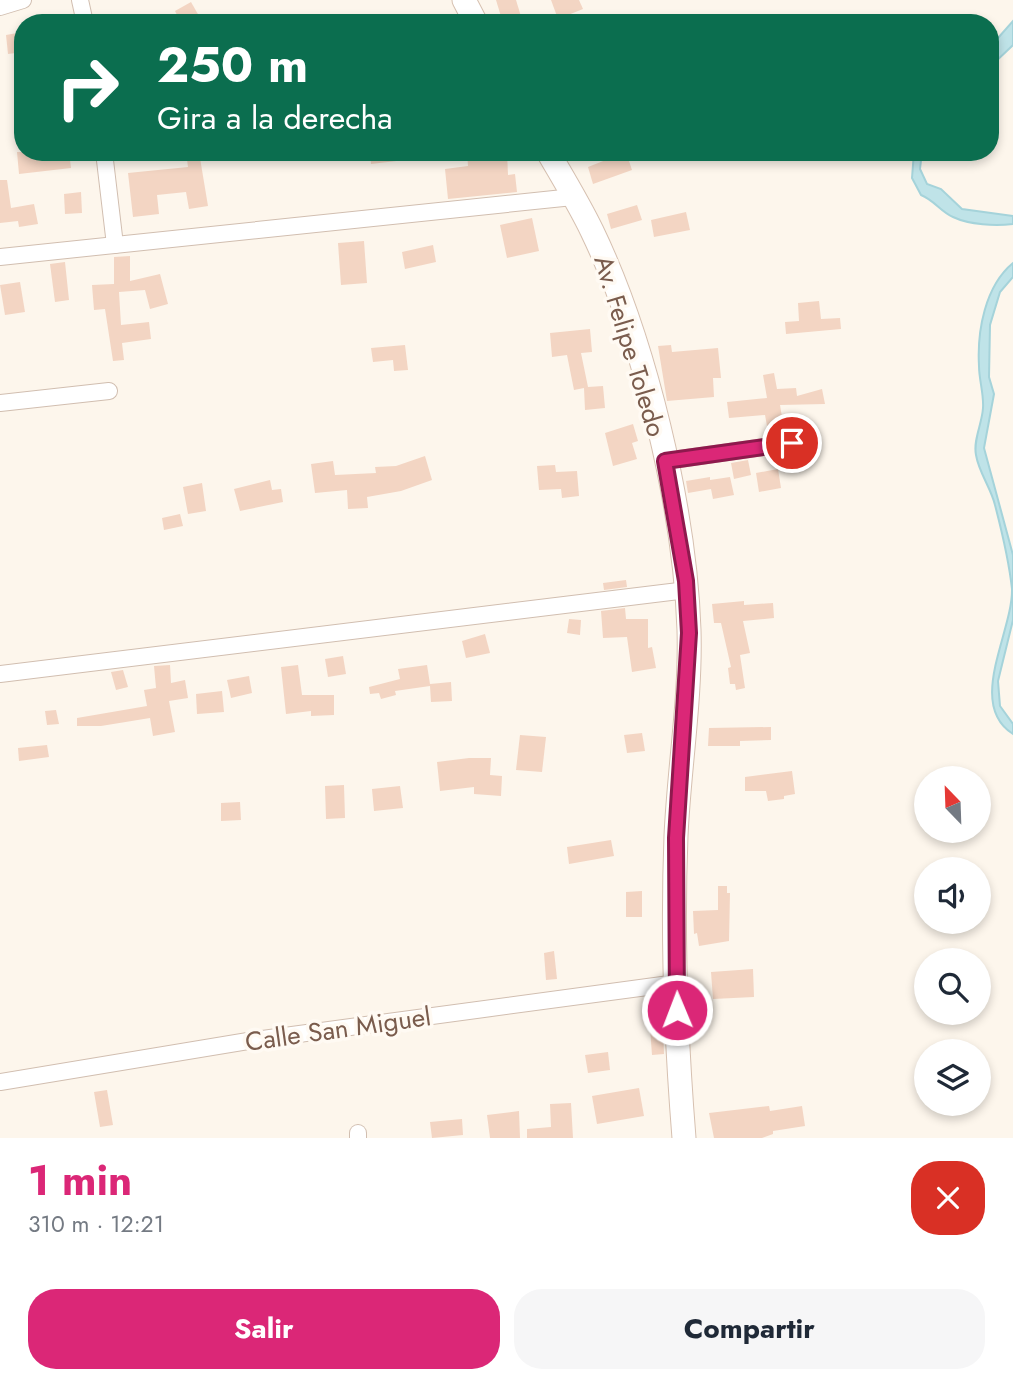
<!DOCTYPE html>
<html lang="es">
<head>
<meta charset="utf-8">
<style>
  body { margin:0; font-family:Jost,sans-serif; background:#f6f6f7; color:#1f2937; height:100vh; display:flex; flex-direction:column; font-size:26px; white-space:nowrap }
  * { box-sizing:border-box; margin:0 }
  p { font-size:23px; color:#747a83 }
  .icon { flex:none; width:38px; height:38px; fill:none; stroke:currentColor; stroke-width:2; stroke-linecap:round; stroke-linejoin:round }
  .map { position:relative; height:1138px; overflow:hidden }
  .side { display:flex; flex-direction:column; background:#fff; flex:1 }
  .side>* { flex:none }
  .banner { position:absolute; left:14px; top:14px; width:985px; height:147px; border-radius:28px; box-shadow:0 4px 10px #0003; background:#0b6e4f; color:#fff; overflow:hidden }
  .needle { width:46px; rotate:337deg }
  .controls { position:absolute; left:914px; top:766px; display:grid; gap:14px }
  .controls a { display:grid; place-items:center; width:77px; height:77px; border-radius:50%; background:#fff; box-shadow:0 4px 10px #0003; font-size:35px }
  .pin { position:absolute; display:grid; place-items:center; width:60px; height:60px; color:#fff; margin:-30px; border:4px solid #fff; border-radius:50%; box-shadow:0 2px 7px #0007 }
  .me { position:absolute; width:77px; margin:-38px; rotate:359deg; stroke-linejoin:round; filter:drop-shadow(0 0 5px #0008) }
  .turn { display:flex; align-items:center; gap:24px; height:147px; padding:0 28px; font-size:32px }
  .turn .icon { width:91px; height:91px; stroke-width:2.5 }
  .turn b { display:block; font-size:49px; line-height:60px }
  .round { display:grid; place-items:center; flex:none; width:74px; height:74px; border-radius:28px; background:#f6f6f7 }
  .summary { display:flex; align-items:center; justify-content:space-between; height:119px; padding:0 28px }
  h1 { font-size:42px; font-weight:700; line-height:52px; color:#db2777 }
  .action { display:flex; gap:14px; margin-top:auto; padding:14px 28px }
  .action a { flex:1; height:80px; border-radius:28px; background:#db2777; color:#fff; font-size:28px; font-weight:700; line-height:80px; text-align:center }
  .action a+a { background:#f6f6f7; color:#1f2937 }
  .map>svg:first-child { display:block }
  .water { fill:#bfe3e8; stroke:#a5d3da; stroke-width:2 }
  .building { fill:#f3d5c3 }
  .lines { fill:none; stroke-linecap:round; stroke-linejoin:round }
  .street-casing { stroke:#d1beb0; stroke-width:18 }
  .secondary-casing { stroke:#d6c0b0; stroke-width:25 }
  .street { stroke:#fff; stroke-width:16 }
  .secondary { stroke:#fff; stroke-width:23 }
  .route-casing { stroke:#8e194d; stroke-width:18 }
  .route { stroke:#db2777; stroke-width:12 }
  .labels { text-anchor:middle; dominant-baseline:central; stroke-width:7; stroke-linejoin:round; paint-order:stroke }
  .street-label { font-size:26px; fill:#7a5c4d; stroke:#fffaf3 }
</style>
</head>
<body>
<div class="map">
<svg width="1013" height="1138" viewBox="0 0 1013 1138">
  <rect width="100%" height="100%" fill="#fdf6ec"/>
  <g class="water">
    <polygon points="1013,21 1013,45 991,66 991,46"/>
    <path d="M914,152H922L920,169L927,184L941,189L962,209L1013,216V224C995,226 970,225 953,217C941,212 934,200 921,195L912,178Z"/>
    <path d="M1013,263V277L1000,292L990,325L989,377L994,394L984,448L1013,555V620L998,681L1000,706L1013,724V734C966,704 1013,632 1012,589C1009,561 1002,532 995,505C991,488 979,473 976,455C973,440 982,424 983,408C984,394 979,380 979,366C977,331 985,286 1013,263Z"/>
  </g>
  <g class="building">
    <polygon points="496,0 516,0 523,23 503,23"/>
    <polygon points="551,0 579,0 583,9 558,19"/>
    <polygon points="191,2 203,23 181,23 175,11"/>
    <polygon points="23,32 23,52 8,54 6,35"/>
    <polygon points="17,152 69,152 71,168 19,174"/>
    <polygon points="186,152 199,152 208,206 189,209 186,192 157,195 159,214 133,217 128,173 188,167"/>
    <polygon points="370,152 404,152 405,160 371,164"/>
    <polygon points="467,152 507,152 508,175 515,174 517,192 448,199 445,169 468,166"/>
    <polygon points="626,152 632,170 593,184 588,167"/>
    <polygon points="0,180 7,180 11,208 34,204 38,224 19,227 18,221 0,223"/>
    <polygon points="81,192 82,213 65,214 64,194"/>
    <polygon points="637,205 642,220 611,229 607,214"/>
    <polygon points="686,212 690,230 654,237 651,220"/>
    <polygon points="532,218 539,251 507,258 500,225"/>
    <polygon points="364,241 367,283 341,285 338,243"/>
    <polygon points="433,245 436,262 405,269 402,252"/>
    <polygon points="130,256 130,281 160,274 168,304 150,309 145,290 119,292 121,325 149,322 151,339 122,343 124,360 113,361 105,309 94,310 92,285 114,284 114,257"/>
    <polygon points="65,262 69,300 55,302 50,264"/>
    <polygon points="20,282 25,312 5,315 0,285"/>
    <polygon points="819,301 821,319 840,318 841,329 786,334 785,322 799,321 798,303"/>
    <polygon points="590,329 592,352 581,353 588,387 603,386 605,408 585,410 584,388 574,390 567,355 552,357 550,333"/>
    <polygon points="405,345 408,370 394,371 393,360 373,362 371,348"/>
    <polygon points="671,345 672,352 718,348 721,378 713,378 714,397 667,401 658,346"/>
    <polygon points="774,373 777,389 796,388 797,396 822,389 825,404 780,405 783,423 767,426 765,415 729,418 727,402 767,398 763,375"/>
    <polygon points="633,424 638,441 632,443 637,459 613,466 605,433"/>
    <polygon points="425,456 432,480 401,491 367,497 368,508 348,509 347,490 315,493 311,464 333,461 335,475 376,473 375,467 396,466"/>
    <polygon points="748,460 751,475 734,479 731,463"/>
    <polygon points="555,465 556,472 577,471 579,496 562,498 561,489 539,490 537,466"/>
    <polygon points="778,469 781,488 759,492 756,473"/>
    <polygon points="710,477 710,480 730,477 734,495 713,499 711,489 688,493 686,481"/>
    <polygon points="270,480 272,490 281,489 283,502 240,511 234,489"/>
    <polygon points="202,483 206,511 188,514 183,487"/>
    <polygon points="180,514 183,526 164,530 162,518"/>
    <polygon points="626,580 627,587 604,590 603,583"/>
    <polygon points="744,601 744,605 773,603 774,618 743,621 750,653 740,655 745,688 736,690 735,684 730,684 728,668 731,667 721,623 714,623 712,604"/>
    <polygon points="625,608 626,619 648,619 648,648 652,647 656,668 632,672 627,637 603,638 601,611"/>
    <polygon points="569,619 581,620 580,635 567,633"/>
    <polygon points="485,634 490,653 466,658 462,641"/>
    <polygon points="343,656 346,674 328,677 325,659"/>
    <polygon points="170,665 171,683 185,680 188,698 169,701 175,732 153,736 150,718 101,726 77,726 77,718 147,706 144,690 156,688 154,666"/>
    <polygon points="298,665 302,695 334,695 334,715 311,716 311,711 286,714 281,667"/>
    <polygon points="427,665 430,684 451,682 452,701 431,702 430,686 395,691 396,695 381,699 379,693 370,694 369,687 400,679 398,669"/>
    <polygon points="123,670 128,687 116,690 111,672"/>
    <polygon points="249,676 252,693 231,698 227,680"/>
    <polygon points="222,691 224,712 197,714 196,694"/>
    <polygon points="56,710 59,724 47,725 45,711"/>
    <polygon points="771,727 771,740 740,741 740,746 708,746 709,728"/>
    <polygon points="642,733 645,751 627,753 624,735"/>
    <polygon points="520,735 546,737 542,772 516,770"/>
    <polygon points="47,745 49,757 19,761 18,748"/>
    <polygon points="469,758 491,758 490,775 502,776 501,796 474,794 474,787 440,791 437,762"/>
    <polygon points="792,771 795,794 784,796 784,799 768,801 766,791 745,791 745,777"/>
    <polygon points="344,785 345,818 326,819 325,786"/>
    <polygon points="400,786 403,808 374,811 372,789"/>
    <polygon points="240,802 241,820 221,821 221,803"/>
    <polygon points="611,840 614,856 569,864 567,847"/>
    <polygon points="718,886 727,886 727,893 730,893 729,941 699,946 697,933 694,934 693,911 718,910"/>
    <polygon points="642,891 642,917 626,917 626,892"/>
    <polygon points="554,951 557,979 546,980 544,953"/>
    <polygon points="753,969 754,997 713,999 711,972"/>
    <polygon points="663,1027 664,1054 652,1055 650,1028"/>
    <polygon points="608,1052 610,1070 588,1073 585,1055"/>
    <polygon points="639,1088 644,1116 597,1124 592,1096"/>
    <polygon points="107,1090 113,1125 100,1127 94,1092"/>
    <polygon points="571,1103 573,1138 527,1138 527,1129 551,1127 550,1104"/>
    <polygon points="769,1106 770,1111 802,1106 805,1126 773,1131 773,1134 762,1138 714,1138 709,1113"/>
    <polygon points="519,1111 520,1138 490,1138 487,1115"/>
    <polygon points="462,1119 463,1135 432,1138 430,1122"/>
  </g>
  <g class="lines">
    <defs>
      <g id="street">
        <polyline points="80,0 85,23"/>
        <polyline points="0,7 23,0"/>
        <polyline points="104,152 115,245"/>
        <polyline points="0,257 573,197"/>
        <polyline points="0,403 109,391"/>
        <polyline points="665,461 792,443"/>
        <polyline points="0,674 687,590"/>
        <polyline points="0,1082 254,1040 677,983"/>
        <polyline points="358,1133 358,1138"/>
      </g>
      <g id="secondary">
        <polyline points="464,0 476,23"/>
        <path d="M548,152C563,178 579,204 592,231C645,341 685,509 689,630C691,699 679,768 676,836C672,936 676,1039 684,1138"/>
      </g>
    </defs>
    <use href="#street" class="street-casing"/>
    <use href="#secondary" class="secondary-casing"/>
    <use href="#street" class="street"/>
    <use href="#secondary" class="secondary"/>
  </g>
  <g class="lines">
    <defs>
      <polyline id="route" points="677,1010 676,838 689,633 686,581 665,461 792,443"/>
    </defs>
    <use href="#route" class="route-casing"/>
    <use href="#route" class="route"/>
  </g>
  <g class="labels">
    <g class="street-label">
      <text transform="translate(630 346) rotate(73)">Av. Felipe Toledo</text>
      <text transform="translate(338 1029) rotate(-8)">Calle San Miguel</text>
    </g>
  </g>
</svg>
<div class="controls">
<a><svg class="needle" viewBox="-14 -14 28 28"><path d="M0-13l5 13h-10z" fill="#e53935"/><path d="M0 13l5-13h-10z" fill="#747a83"/></svg></a>
<a><svg class="icon" aria-label="sound" viewBox="0 0 24 24"><path d="M4 9h4l5-4v14l-5-4H4zM17 9q2 3 0 6"/></svg></a>
<a><svg class="icon" aria-label="search" viewBox="0 0 24 24"><circle cx="10" cy="10" r="6"/><path d="M15 15l6 6"/></svg></a>
<a><svg class="icon" aria-label="layers" viewBox="0 0 24 24"><path d="M12 4l9 5-9 5-9-5zM3 14l9 5 9-5"/></svg></a>
</div>
<div class="pin" style="left:792px;top:443px;background:#d93025"><svg class="icon" aria-label="arrive" viewBox="0 0 24 24"><path d="M6 21V4h12l-3 4 3 4H6"/></svg></div>
<svg class="me" style="left:677px;top:1010px" viewBox="-20 -20 40 40"><circle r="17" fill="#db2777" stroke="#fff" stroke-width="3"/><path d="M0-11L8 9 0 5-8 9z" fill="#fff"/></svg>
<div class="banner">
<div class="turn"><svg class="icon" aria-label="right" viewBox="0 0 24 24"><path d="M7 20v-9h11M14 6l5 5-5 5"/></svg><div><b>250 m</b>Gira a la derecha</div></div>
</div>
</div>
<section class="side">
<div class="summary"><div><h1>1 min</h1><p>310 m · 12:21</p></div><a class="round" style="background:#d93025;color:#fff"><svg class="icon" aria-label="close" viewBox="0 0 24 24"><path d="M6 6l12 12M18 6L6 18"/></svg></a></div>
<div class="action"><a>Salir</a><a>Compartir</a></div>
</section>
</body>
</html>
